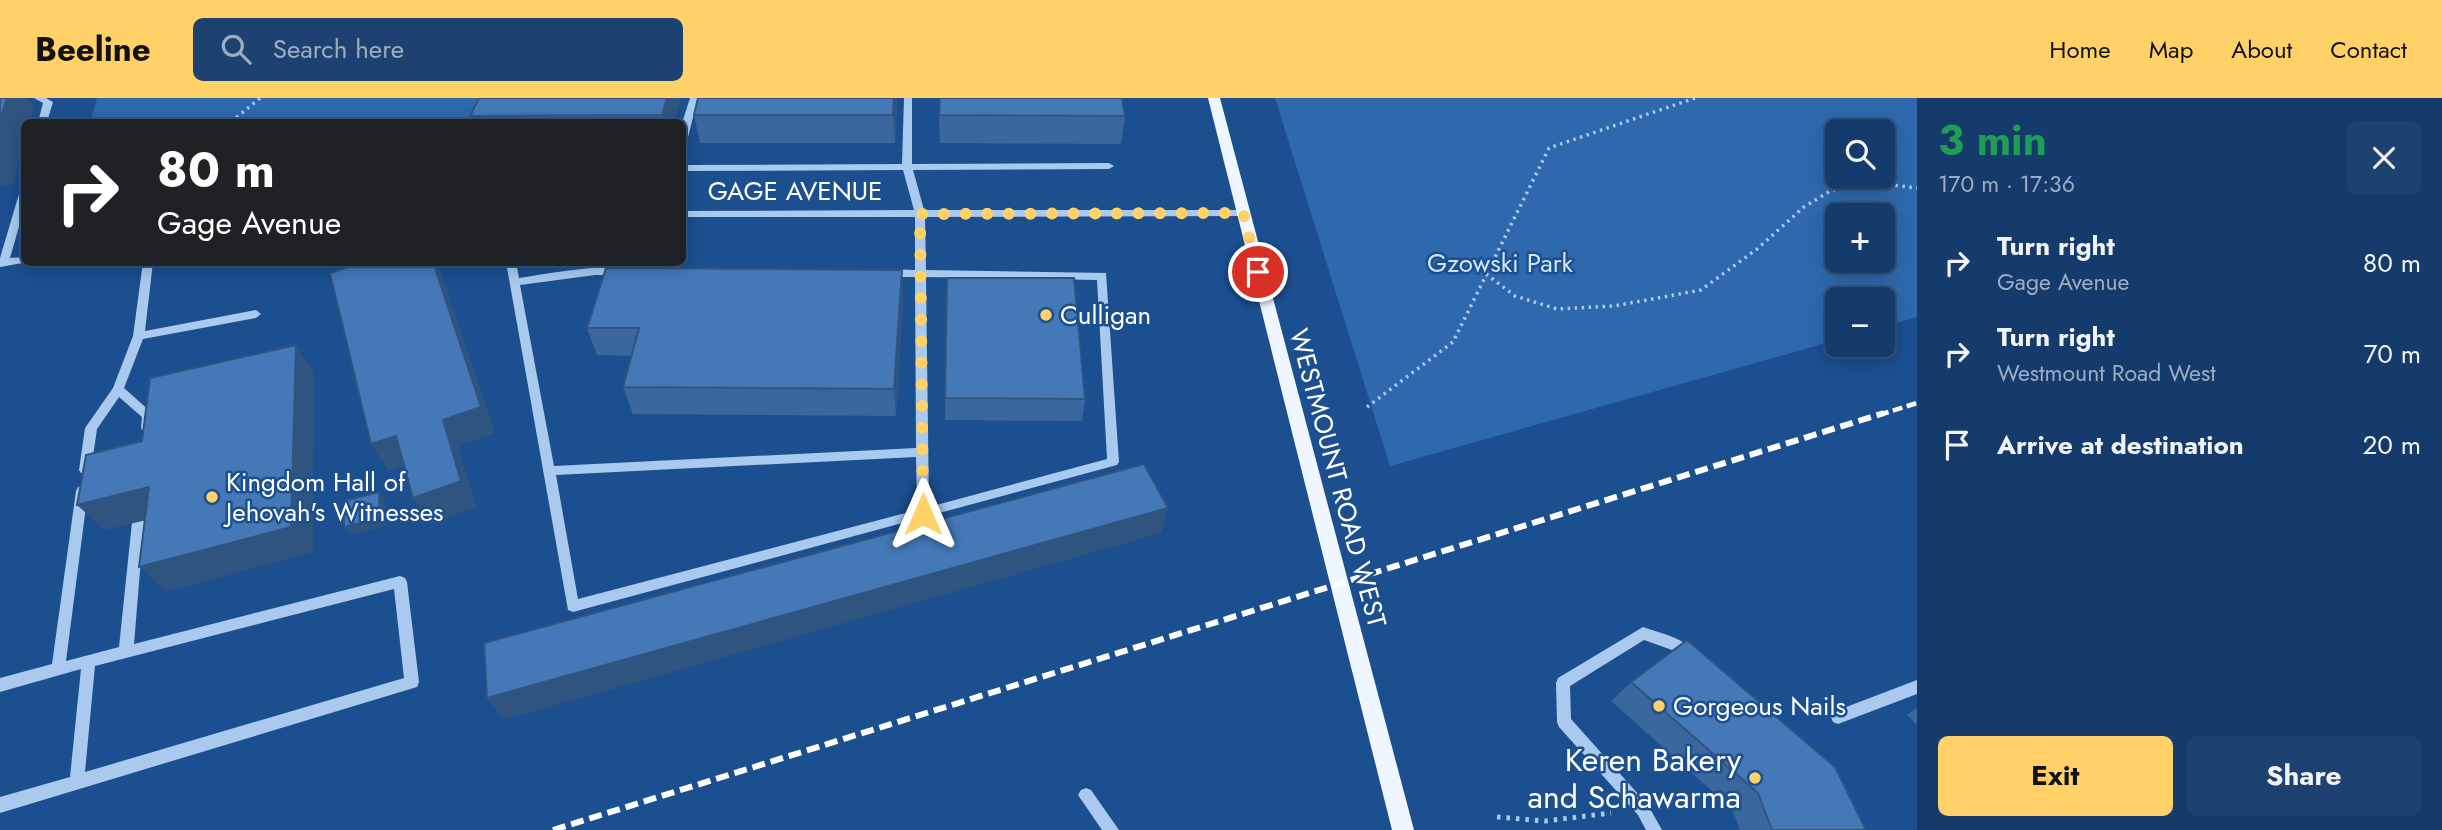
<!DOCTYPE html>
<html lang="en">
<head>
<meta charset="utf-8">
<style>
  body { margin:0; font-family:Jost,sans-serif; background:#1d4271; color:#f1f3f6; height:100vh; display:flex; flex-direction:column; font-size:26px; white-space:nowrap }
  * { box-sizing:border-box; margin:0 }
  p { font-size:23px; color:#9dadc1 }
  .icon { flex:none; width:38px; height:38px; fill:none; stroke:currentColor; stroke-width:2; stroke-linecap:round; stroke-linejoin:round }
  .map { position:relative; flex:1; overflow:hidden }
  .drawer { display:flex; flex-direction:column; background:#143b6b; width:525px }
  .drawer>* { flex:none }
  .guide { position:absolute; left:21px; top:21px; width:665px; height:147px; border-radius:10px; box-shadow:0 4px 18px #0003,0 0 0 2px #33557e; background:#202124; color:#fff; overflow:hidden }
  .tools { position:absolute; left:1825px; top:21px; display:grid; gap:14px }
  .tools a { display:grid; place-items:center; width:70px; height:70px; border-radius:10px; background:#143b6b; box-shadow:0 4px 18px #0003,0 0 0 2px #33557e; font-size:35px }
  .pin { position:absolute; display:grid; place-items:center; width:60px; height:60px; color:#fff; margin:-30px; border:4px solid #fff; border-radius:50%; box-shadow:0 2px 7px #0007 }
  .me { position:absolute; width:77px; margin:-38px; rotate:0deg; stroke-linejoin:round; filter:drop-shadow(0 0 5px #0008) }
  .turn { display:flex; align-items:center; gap:24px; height:147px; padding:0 21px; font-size:32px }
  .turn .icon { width:91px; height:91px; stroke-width:2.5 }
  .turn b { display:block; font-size:49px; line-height:60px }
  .round { display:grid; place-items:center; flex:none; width:74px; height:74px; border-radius:10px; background:#1d4271 }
  .head { display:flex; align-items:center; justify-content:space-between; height:119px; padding:0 21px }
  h1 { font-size:42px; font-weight:700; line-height:52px; color:#1e9e55 }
  .primary-button { display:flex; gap:14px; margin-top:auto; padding:14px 21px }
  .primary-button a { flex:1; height:80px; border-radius:10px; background:#ffd166; color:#111; font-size:28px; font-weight:700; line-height:80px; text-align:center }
  .primary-button a+a { background:#1d4271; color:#f1f3f6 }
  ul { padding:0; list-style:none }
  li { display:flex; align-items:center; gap:21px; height:91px; padding:0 21px }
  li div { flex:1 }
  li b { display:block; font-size:26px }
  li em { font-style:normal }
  header { display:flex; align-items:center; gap:42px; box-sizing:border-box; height:98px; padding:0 35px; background:#ffd166; color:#111 }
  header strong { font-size:33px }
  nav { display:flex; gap:38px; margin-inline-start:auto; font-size:24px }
  .search { width:490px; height:63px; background:#1d4271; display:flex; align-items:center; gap:18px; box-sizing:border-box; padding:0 24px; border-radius:10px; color:#9dadc1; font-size:26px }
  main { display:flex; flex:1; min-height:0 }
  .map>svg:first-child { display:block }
  .green { fill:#2e69ad; fill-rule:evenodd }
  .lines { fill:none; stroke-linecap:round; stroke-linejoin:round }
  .path-far1 { stroke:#a9c9ee; stroke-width:3.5; stroke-dasharray:2.5 4.5; stroke-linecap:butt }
  .path { stroke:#a9c9ee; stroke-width:5; stroke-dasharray:3.5 6; stroke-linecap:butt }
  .minor { fill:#a9c9ee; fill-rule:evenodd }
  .major { fill:#f0f6ff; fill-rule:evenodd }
  .rail-far1 { stroke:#fff; stroke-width:4.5; stroke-dasharray:10 4.5; stroke-linecap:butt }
  .rail { stroke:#fff; stroke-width:6; stroke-dasharray:13 6; stroke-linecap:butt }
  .wall { fill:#3a679d }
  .shaded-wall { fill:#305480 }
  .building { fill:#4478b7; stroke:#305480; stroke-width:2 }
  .route { stroke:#ffd166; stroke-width:12; stroke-dasharray:0 21.6 }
  .poi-dot { fill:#ffd166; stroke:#1b4f8f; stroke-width:2.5 }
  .labels { text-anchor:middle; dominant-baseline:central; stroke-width:5; stroke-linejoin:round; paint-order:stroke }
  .street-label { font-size:26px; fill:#fff; stroke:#1b4f8f }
  .park-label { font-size:26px; fill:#cfe3fa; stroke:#1b4f8f }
  .poi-label { font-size:26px; fill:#fff; stroke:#1b4f8f; text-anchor:start }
  .near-poi-label { font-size:32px; fill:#fff; stroke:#1b4f8f; text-anchor:end }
</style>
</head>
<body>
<header>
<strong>Beeline</strong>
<div class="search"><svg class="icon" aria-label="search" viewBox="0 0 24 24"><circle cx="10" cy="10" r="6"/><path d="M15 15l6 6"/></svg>Search here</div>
<nav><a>Home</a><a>Map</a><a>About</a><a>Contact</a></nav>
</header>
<main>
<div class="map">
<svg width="1917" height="732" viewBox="0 0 1917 732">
  <rect width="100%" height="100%" fill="#1b4f8f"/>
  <g class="green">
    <polygon points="97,0 494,0 481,24 90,24"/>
    <path d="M1275,0H1917V219L1883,229V201H1838L1837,242L1390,368ZM1838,33H1883V79H1838ZM1883,117V163H1838V117Z"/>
  </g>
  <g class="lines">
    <g class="path-far1">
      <polyline points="231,24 260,0"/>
      <polyline points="1486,176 1515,198 1557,211 1614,208 1701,192 1757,151 1804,109 1832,92 1883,86 1917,90"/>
      <polyline points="1367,309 1453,244 1549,50 1695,0"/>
    </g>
    <polyline class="path" points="1497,719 1545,723 1611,715"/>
    <g class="minor">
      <polygon points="34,0 46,0 53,4 47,24 38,24 43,5"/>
      <polygon points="690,0 698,0 687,43 682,46 682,25"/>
      <path d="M904,0H912V66L1109,65L1114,68L1109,71L913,72L924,112H1243L1248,115L1243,118L925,119L926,172L1106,175L1119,364L1117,367L573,514L568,512L506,164H516L519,180C539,177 614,163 627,173L622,177H595L520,187L554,368L916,350L915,179H885L880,175L885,171L915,172V119H682V113L914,112L903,72L682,73V67L902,66ZM926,179L1097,182L1107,361L929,409ZM916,359L917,412L578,501L556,377Z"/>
      <polygon points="24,93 24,111 10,160 24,159 24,164 28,164 0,169 0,160 19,96"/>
      <polygon points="143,164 153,164 145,233 256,212 261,216 256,220 143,241 124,290 152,315 154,318 153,330 147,335 143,333 141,330 142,319 119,299 97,331 91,372 89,375 81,375 79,372 85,330 113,290 133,238"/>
      <path d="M82,388L86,389L88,393L66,563L119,549L132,424L133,420L138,419L143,420L144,424L134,546L400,478L405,480L407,484L419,584L417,589L0,715V699L70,679L81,571L0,594V580L52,566L76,393L78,389ZM394,491L404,580L85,674L95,568Z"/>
      <path d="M1643,529C1662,536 1688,540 1698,559L1696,563L1691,565L1675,553L1644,542L1570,588L1571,621L1648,707L1662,732H1646L1638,717L1559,629L1557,624L1556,585L1558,580Z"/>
      <polygon points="1917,582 1917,596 1838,626 1833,624 1831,619 1833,614"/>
      <polygon points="1086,690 1091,692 1119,732 1102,732 1078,697 1081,692"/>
    </g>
    <polygon class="major" points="1208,0 1220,0 1414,732 1392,732"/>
    <polyline class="rail-far1" points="1879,317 1917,305"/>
    <polyline class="rail" points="553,732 1884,315"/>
  </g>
  <g class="wall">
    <polygon points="479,0 681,0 674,24 473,24 470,18"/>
    <polygon points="897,0 895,45 700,45 694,17"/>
    <polygon points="939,17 1125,18 1121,46 940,45"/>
    <polygon points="903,200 896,318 633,316 623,289 631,258 597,257 587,230"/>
    <polygon points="945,300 1085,301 1082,323 945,322"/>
    <polygon points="1631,584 1866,732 1740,732 1732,711 1611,603"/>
    <polygon points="1917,610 1917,627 1907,617"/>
  </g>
  <g class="shaded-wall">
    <polygon points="7,0 28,0 34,8 30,24 24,24 24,44 13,86 0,88 0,23"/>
    <polygon points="667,0 681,0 674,24 664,24 662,17"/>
    <polygon points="894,0 897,0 895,45 893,17"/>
    <polygon points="433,164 436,164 441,174 495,335 458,348 476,409 430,426 413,400 443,322"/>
    <polygon points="902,172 903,200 896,318 894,291"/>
    <polygon points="296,247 314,274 313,454 167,494 139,469"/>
    <polygon points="396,338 414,364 389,373 371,346"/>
    <polygon points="149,389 175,415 105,432 77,407"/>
    <polygon points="379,394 385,402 386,428 351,437 344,429"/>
    <polygon points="1168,410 1161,435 504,622 487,600"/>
  </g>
  <g class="building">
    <polygon points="0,0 7,0 0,23"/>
    <polygon points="479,0 667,0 662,17 470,18"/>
    <polygon points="698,0 894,0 893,17 694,17"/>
    <polygon points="940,0 1122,0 1125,18 939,17"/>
    <polygon points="365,164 433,164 481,309 443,322 461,383 413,400 396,338 371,346 330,175"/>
    <polygon points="606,170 902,172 894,291 623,289 639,230 587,230"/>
    <polygon points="947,180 1074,180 1085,301 945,300"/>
    <polygon points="296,247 291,429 139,469 149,389 77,407 86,357 142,343 150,280"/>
    <polygon points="1144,366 1168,410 487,600 484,545"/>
    <polygon points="379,394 380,420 344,429 344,403"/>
    <polygon points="1687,542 1835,669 1866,732 1772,732 1758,695 1631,584"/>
  </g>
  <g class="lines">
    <polyline class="route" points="923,416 920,116 1243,115 1258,174"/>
  </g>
  <g class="poi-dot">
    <circle cx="1046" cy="217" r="7"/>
    <circle cx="212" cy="399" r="7"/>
    <circle cx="1659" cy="608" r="7"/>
    <circle cx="1755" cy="680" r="7"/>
  </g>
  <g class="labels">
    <g class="street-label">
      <text x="795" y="93">GAGE AVENUE</text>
      <text transform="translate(1338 380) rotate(75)">WESTMOUNT ROAD WEST</text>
    </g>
    <g class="park-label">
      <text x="1500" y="165">Gzowski Park</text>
    </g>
    <g class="poi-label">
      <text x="1060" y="217">Culligan</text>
      <text x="226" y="384">Kingdom Hall of<tspan x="226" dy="30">Jehovah's Witnesses</tspan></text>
      <text x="1673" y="608">Gorgeous Nails</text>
    </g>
    <g class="near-poi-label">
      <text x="1741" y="662">Keren Bakery<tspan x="1741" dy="37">and Schawarma</tspan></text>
    </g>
  </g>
</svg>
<div class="tools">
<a><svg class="icon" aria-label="search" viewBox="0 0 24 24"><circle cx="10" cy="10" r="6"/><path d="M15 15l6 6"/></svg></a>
<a>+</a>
<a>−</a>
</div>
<div class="pin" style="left:1258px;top:174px;background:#d93025"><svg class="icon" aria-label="arrive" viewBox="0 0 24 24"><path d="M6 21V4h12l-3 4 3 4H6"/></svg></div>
<svg class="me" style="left:923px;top:416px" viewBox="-20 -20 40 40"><path d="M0-17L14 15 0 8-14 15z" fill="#ffd166" stroke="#fff" stroke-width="4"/></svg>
<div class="guide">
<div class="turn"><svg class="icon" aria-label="right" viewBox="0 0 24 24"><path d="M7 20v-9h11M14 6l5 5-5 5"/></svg><div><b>80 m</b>Gage Avenue</div></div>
</div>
</div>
<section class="drawer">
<div class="head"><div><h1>3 min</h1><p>170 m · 17:36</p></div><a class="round"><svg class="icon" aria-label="close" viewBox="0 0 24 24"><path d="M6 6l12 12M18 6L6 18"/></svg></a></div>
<ul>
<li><svg class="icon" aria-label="right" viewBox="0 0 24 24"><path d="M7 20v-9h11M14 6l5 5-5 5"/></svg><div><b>Turn right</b><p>Gage Avenue</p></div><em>80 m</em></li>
<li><svg class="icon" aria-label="right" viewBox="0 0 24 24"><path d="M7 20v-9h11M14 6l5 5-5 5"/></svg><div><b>Turn right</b><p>Westmount Road West</p></div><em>70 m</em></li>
<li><svg class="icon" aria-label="arrive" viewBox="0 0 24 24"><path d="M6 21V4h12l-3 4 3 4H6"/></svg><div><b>Arrive at destination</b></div><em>20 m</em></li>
</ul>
<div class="primary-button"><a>Exit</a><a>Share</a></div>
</section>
</main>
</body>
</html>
